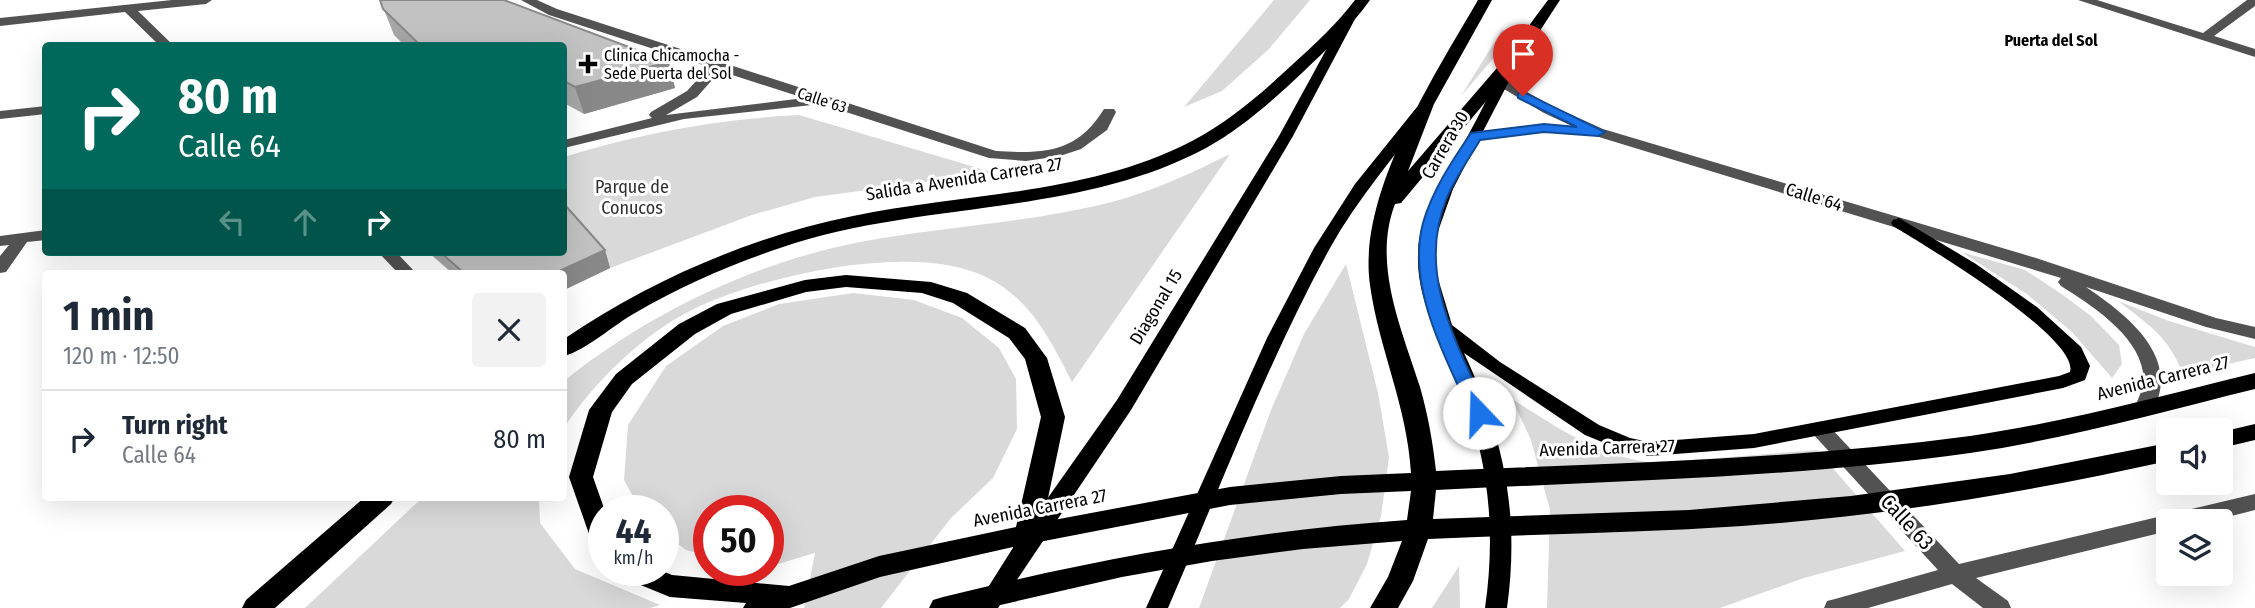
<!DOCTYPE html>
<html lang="en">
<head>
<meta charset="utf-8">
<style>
  body { margin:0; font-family:"Fira Sans Condensed",sans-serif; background:#f2f2f3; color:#1f2937; height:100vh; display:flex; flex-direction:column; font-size:26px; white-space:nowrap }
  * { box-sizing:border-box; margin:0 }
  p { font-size:23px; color:#747a83 }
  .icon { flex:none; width:38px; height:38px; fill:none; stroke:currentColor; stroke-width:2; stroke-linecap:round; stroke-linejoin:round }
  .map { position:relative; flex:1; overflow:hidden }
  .sheet { position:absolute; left:42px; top:270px; width:525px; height:231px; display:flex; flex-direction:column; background:#fff; border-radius:7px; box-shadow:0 7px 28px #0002 }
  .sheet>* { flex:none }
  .top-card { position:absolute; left:42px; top:42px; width:525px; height:214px; border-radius:7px; box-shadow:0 7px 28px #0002; background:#00695c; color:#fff; overflow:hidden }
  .buttons { position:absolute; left:2156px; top:418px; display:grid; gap:14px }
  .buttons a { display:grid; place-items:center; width:77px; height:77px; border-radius:7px; background:#fff; box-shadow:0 7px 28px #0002; font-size:35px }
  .speed { position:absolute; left:588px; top:495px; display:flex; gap:14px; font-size:35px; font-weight:700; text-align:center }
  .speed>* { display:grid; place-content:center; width:91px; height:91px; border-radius:50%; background:#fff; box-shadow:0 7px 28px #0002; line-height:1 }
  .speed small { font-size:18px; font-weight:400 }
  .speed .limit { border:10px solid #d22; background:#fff; color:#111 }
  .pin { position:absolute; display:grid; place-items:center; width:60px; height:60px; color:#fff; margin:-72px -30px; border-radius:50% 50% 50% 0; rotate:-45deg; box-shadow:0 0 7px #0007 }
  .pin .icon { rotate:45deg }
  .me { position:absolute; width:77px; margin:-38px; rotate:339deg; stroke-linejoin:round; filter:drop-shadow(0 0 5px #0008) }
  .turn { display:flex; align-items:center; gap:24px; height:147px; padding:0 21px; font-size:32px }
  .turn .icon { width:91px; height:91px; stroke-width:2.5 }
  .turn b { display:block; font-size:49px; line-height:60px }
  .lanes { display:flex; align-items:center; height:66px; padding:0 21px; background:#0003; justify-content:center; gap:35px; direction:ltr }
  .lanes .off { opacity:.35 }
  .round { display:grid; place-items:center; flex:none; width:74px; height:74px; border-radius:7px; background:#f2f2f3 }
  .summary { display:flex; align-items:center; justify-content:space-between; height:119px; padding:0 21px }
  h1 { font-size:42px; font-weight:700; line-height:52px }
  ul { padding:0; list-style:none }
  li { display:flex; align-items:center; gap:21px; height:98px; padding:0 21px; border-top:2px solid #e0e1e3 }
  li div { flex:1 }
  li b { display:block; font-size:26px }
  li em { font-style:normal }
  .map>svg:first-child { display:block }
  .green { fill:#d9d9d9 }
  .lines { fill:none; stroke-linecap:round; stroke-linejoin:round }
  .minor { fill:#525252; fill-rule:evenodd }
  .major { fill:#000; fill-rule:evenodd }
  .highway { fill:#000; fill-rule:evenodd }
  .wall { fill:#a7a7a7 }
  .shaded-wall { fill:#888 }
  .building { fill:#c2c2c2; stroke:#888; stroke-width:2 }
  .route { fill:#1a73e8; stroke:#114b97; stroke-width:2 }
  .poi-dot { fill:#000; stroke:#fff; stroke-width:2.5 }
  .labels { text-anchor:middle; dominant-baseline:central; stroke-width:6; stroke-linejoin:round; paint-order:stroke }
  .far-neighbourhood-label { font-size:16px; font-weight:bold; fill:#000; stroke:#fff }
  .far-poi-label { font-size:16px; fill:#000; stroke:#fff; text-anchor:start }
  .far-street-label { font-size:16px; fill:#000; stroke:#fff }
  .street-label { font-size:18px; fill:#000; stroke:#fff }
  .park-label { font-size:18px; fill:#303030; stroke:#fff }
  .near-street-label { font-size:21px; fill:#000; stroke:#fff }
</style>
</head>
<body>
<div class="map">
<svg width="2255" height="608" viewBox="0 0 2255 608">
  <rect width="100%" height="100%" fill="#fff"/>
  <g class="green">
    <polygon points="1274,0 1310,0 1269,49 1222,91 1184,107"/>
    <polygon points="1502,30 1516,32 1461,96"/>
    <path d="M799,115L995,173L815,197L752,215L610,268L564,215V157C640,133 719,119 799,115Z"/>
    <path d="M1230,154L1072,382C1051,341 1030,298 986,277C914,241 762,275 692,310C643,334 593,383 564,428V381C649,313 753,263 860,242C943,226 1030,223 1112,202C1153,191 1192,173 1230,154Z"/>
    <polygon points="1961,252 2025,270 2063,295 2091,316 2119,345 2122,364 2112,378 2072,332 2027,294"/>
    <polygon points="1346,264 1378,393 1389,457 1381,516 1367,564 1349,599 1340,608 1199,608 1271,410 1304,334"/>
    <polygon points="853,293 914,300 962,318 999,348 1016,379 1017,429 993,478 951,518 881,608 804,608 815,553 768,567 768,511 709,511 709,556 686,550 663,533 663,511 641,511 624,480 628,425 666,366 723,326 779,304"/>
    <path d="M2118,301L2169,321L2255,347V358L2183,374C2169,337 2148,324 2118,301Z"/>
    <path d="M1512,399C1558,428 1599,457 1654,463L1817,450L1905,551L1804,578L1720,608H1547L1550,510L1531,440Z"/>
    <polygon points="423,497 539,497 540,523 575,569 660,605 650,608 305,608"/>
    <polygon points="1459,566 1460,608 1432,608"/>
  </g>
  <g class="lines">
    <g class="minor">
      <polygon points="172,0 212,0 206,4 138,11 174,46 160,46 125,12 0,26 0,18"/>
      <path d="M521,0H537L557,9L996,151C1044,154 1077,153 1104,109H1114L1116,112L1107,130L1081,149L1060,156L1026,161L989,158L821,104L684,119L564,148V140L652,118L649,115L651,112L687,91L709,67L549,15ZM720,71L804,98L666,115L697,97Z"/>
      <polygon points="2078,0 2097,0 2203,33 2247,0 2255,0 2255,6 2214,36 2255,49 2255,57"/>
      <path d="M1504,79L1554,107L1603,129L2036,258L2216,318L2255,327V339L2206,327L2086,287C2127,315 2184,358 2151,414H2137L2134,409C2139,397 2145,386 2143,372C2137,334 2091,305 2061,286L2058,282L2061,278L1589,134L1544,132L1470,139L1468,136L1475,132L1544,124L1572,126L1544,113L1499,86V80Z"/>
      <polygon points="46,106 46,114 0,119 0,111"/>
      <polygon points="46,230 46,240 27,242 6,272 0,273 0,256 9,245 0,246 0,236"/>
      <polygon points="378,252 396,252 416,273 398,273"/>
      <polygon points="1820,422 1827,424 1959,564 2255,494 2255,510 2208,522 2168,522 2168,531 1976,578 2008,601 2011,608 1983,608 1952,584 1868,608 1824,608 1827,601 1835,599 1938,570 1813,434 1810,429 1813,424"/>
    </g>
    <g class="major">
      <path d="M1548,0H1560L1517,66L1453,189L1436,237V272L1452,325L1500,362L1599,425L1630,438L1649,442L1754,434L2059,376L2070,372C2080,338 1923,244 1893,226L1891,223L1893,220L1899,218L1976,264L2037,307L2081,347L2090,366L2085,380L2063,388L1754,448L1649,456L1619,449L1585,435L1464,353C1504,438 1520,514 1507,608H1485C1496,532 1489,461 1461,389C1444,345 1416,303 1418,254C1419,207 1451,168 1472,128C1485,105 1495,80 1508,57C1520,37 1534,19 1548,0Z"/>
      <polygon points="1349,15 1355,19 1293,136 1131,410 998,608 975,608 1016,543 1117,400 1279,136 1343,19"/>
      <path d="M1422,106L1429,110C1395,156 1358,198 1330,248C1267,363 1220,488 1168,608H1146L1267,338L1314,248L1355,184L1417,107Z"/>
    </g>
    <g class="highway">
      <path d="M1355,0H1370C1351,27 1326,50 1302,73C1272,101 1242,128 1206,148C1075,218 918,200 780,248C730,265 681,286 635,313C615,324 585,351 564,356V339C651,280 750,237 853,216C966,193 1088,195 1192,141C1230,121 1262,93 1293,64C1315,44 1337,24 1355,0Z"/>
      <path d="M1478,0H1492L1434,104L1408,171L1509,54H1521L1523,57L1401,203L1395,204C1372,264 1402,330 1420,387C1428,415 1433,443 1436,471C1614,463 1793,460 1970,436C2066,422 2161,396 2255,373V389C2161,412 2067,439 1970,453C1793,478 1614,481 1436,490L1433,519L1689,510L1851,496L2010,474L2168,443V461C2028,492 1886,516 1742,526C1638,533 1533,534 1428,539L1413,581L1398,608H1370L1388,577L1402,541L1303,549L1212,561L1122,577L987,608H929L933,600L943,597C1096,559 1249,531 1407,520L1411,491L1341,494L1230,505L1039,542L1034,552L1025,555L1016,552L1013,547L880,577L790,608H743L746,603L670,597L621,577L617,570H660L672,575L789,586L879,556L1016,527L1041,417L1025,359L1009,338L953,303L922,293L846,287L806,292L731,314L695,334L632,384L612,412L593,477L605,511L604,554L595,551L569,477L589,410L616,374L679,324L717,304L805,280L846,275L931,282L967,293L1025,328L1047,358L1065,417L1043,522L1230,487L1341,476L1411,473C1407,405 1379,350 1370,285C1357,195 1434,76 1478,0Z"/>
      <polygon points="2255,424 2255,440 2221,448 2221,432"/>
      <polygon points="365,497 395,497 391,504 275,608 242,608 246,600"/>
    </g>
  </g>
  <g class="wall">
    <polygon points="380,0 504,0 669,62 675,88 584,114 564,103 564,46 405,46 394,35"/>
    <polygon points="605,250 610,268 564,290 564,273 452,273 428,252 564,252"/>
  </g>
  <g class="shaded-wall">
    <polygon points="669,62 675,88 584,114 575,87"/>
    <polygon points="605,250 610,268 564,290 564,273 555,273"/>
  </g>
  <g class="building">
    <polygon points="380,0 504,0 669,62 575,87 564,81 564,46 421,46 383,9"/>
    <polygon points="564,204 605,250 555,273 464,273 440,252 564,252"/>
  </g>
  <path class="route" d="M1523,92L1605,132L1598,136L1544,132L1480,140C1469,159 1454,179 1446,200C1416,275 1458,345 1488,413L1479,419L1470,413C1446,356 1406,288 1423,223C1432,191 1452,161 1471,133L1544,124L1577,127L1518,98V93Z"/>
  <path class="poi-dot" d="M584.5 53.5h7v7h7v7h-7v7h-7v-7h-7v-7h7z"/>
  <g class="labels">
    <g class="far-neighbourhood-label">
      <text x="2051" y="40">Puerta del Sol</text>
    </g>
    <g class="far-poi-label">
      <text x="604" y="55">Clinica Chicamocha -<tspan x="604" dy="18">Sede Puerta del Sol</tspan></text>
    </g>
    <g class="far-street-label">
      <text transform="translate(822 100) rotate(18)">Calle 63</text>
    </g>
    <g class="street-label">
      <text transform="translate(1445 145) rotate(-60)">Carrera 30</text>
      <text transform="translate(964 179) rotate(-9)">Salida a Avenida Carrera 27</text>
      <text transform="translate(1814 197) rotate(17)">Calle 64</text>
      <text transform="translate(1156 307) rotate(-59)">Diagonal 15</text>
      <text transform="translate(2163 378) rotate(-14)">Avenida Carrera 27</text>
      <text transform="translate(1607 448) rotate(-2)">Avenida Carrera 27</text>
      <text transform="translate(1040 508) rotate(-11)">Avenida Carrera 27</text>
    </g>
    <g class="park-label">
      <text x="632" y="187">Parque de<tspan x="632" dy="21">Conucos</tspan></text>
    </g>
    <g class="near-street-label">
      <text transform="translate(1907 522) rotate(47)">Calle 63</text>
    </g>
  </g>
</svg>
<div class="buttons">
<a><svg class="icon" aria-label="sound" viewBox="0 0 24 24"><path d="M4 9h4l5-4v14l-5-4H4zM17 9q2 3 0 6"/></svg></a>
<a><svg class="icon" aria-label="layers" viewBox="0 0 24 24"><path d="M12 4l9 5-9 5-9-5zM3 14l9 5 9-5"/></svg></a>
</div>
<div class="speed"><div>44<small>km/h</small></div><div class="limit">50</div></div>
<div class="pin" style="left:1523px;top:96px;background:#d93025"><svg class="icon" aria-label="arrive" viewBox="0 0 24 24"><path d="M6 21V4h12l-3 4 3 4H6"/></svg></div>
<svg class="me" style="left:1479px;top:413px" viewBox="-20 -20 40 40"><circle r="19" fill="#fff"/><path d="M0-13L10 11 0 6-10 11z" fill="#1a73e8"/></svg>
<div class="top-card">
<div class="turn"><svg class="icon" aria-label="right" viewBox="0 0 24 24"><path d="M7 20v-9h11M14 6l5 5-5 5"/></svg><div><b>80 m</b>Calle 64</div></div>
<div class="lanes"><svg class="icon off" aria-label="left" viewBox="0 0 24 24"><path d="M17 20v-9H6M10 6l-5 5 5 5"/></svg><svg class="icon off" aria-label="ahead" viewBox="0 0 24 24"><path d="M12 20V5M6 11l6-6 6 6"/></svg><svg class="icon" aria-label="right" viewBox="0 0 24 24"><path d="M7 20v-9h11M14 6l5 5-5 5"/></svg></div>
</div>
<section class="sheet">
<div class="summary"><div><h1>1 min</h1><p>120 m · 12:50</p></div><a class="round"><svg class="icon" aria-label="close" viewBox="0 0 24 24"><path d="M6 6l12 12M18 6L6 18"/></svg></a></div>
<ul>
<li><svg class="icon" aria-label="right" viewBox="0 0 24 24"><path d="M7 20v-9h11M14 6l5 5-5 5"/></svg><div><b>Turn right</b><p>Calle 64</p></div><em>80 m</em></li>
</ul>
</section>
</div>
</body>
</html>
